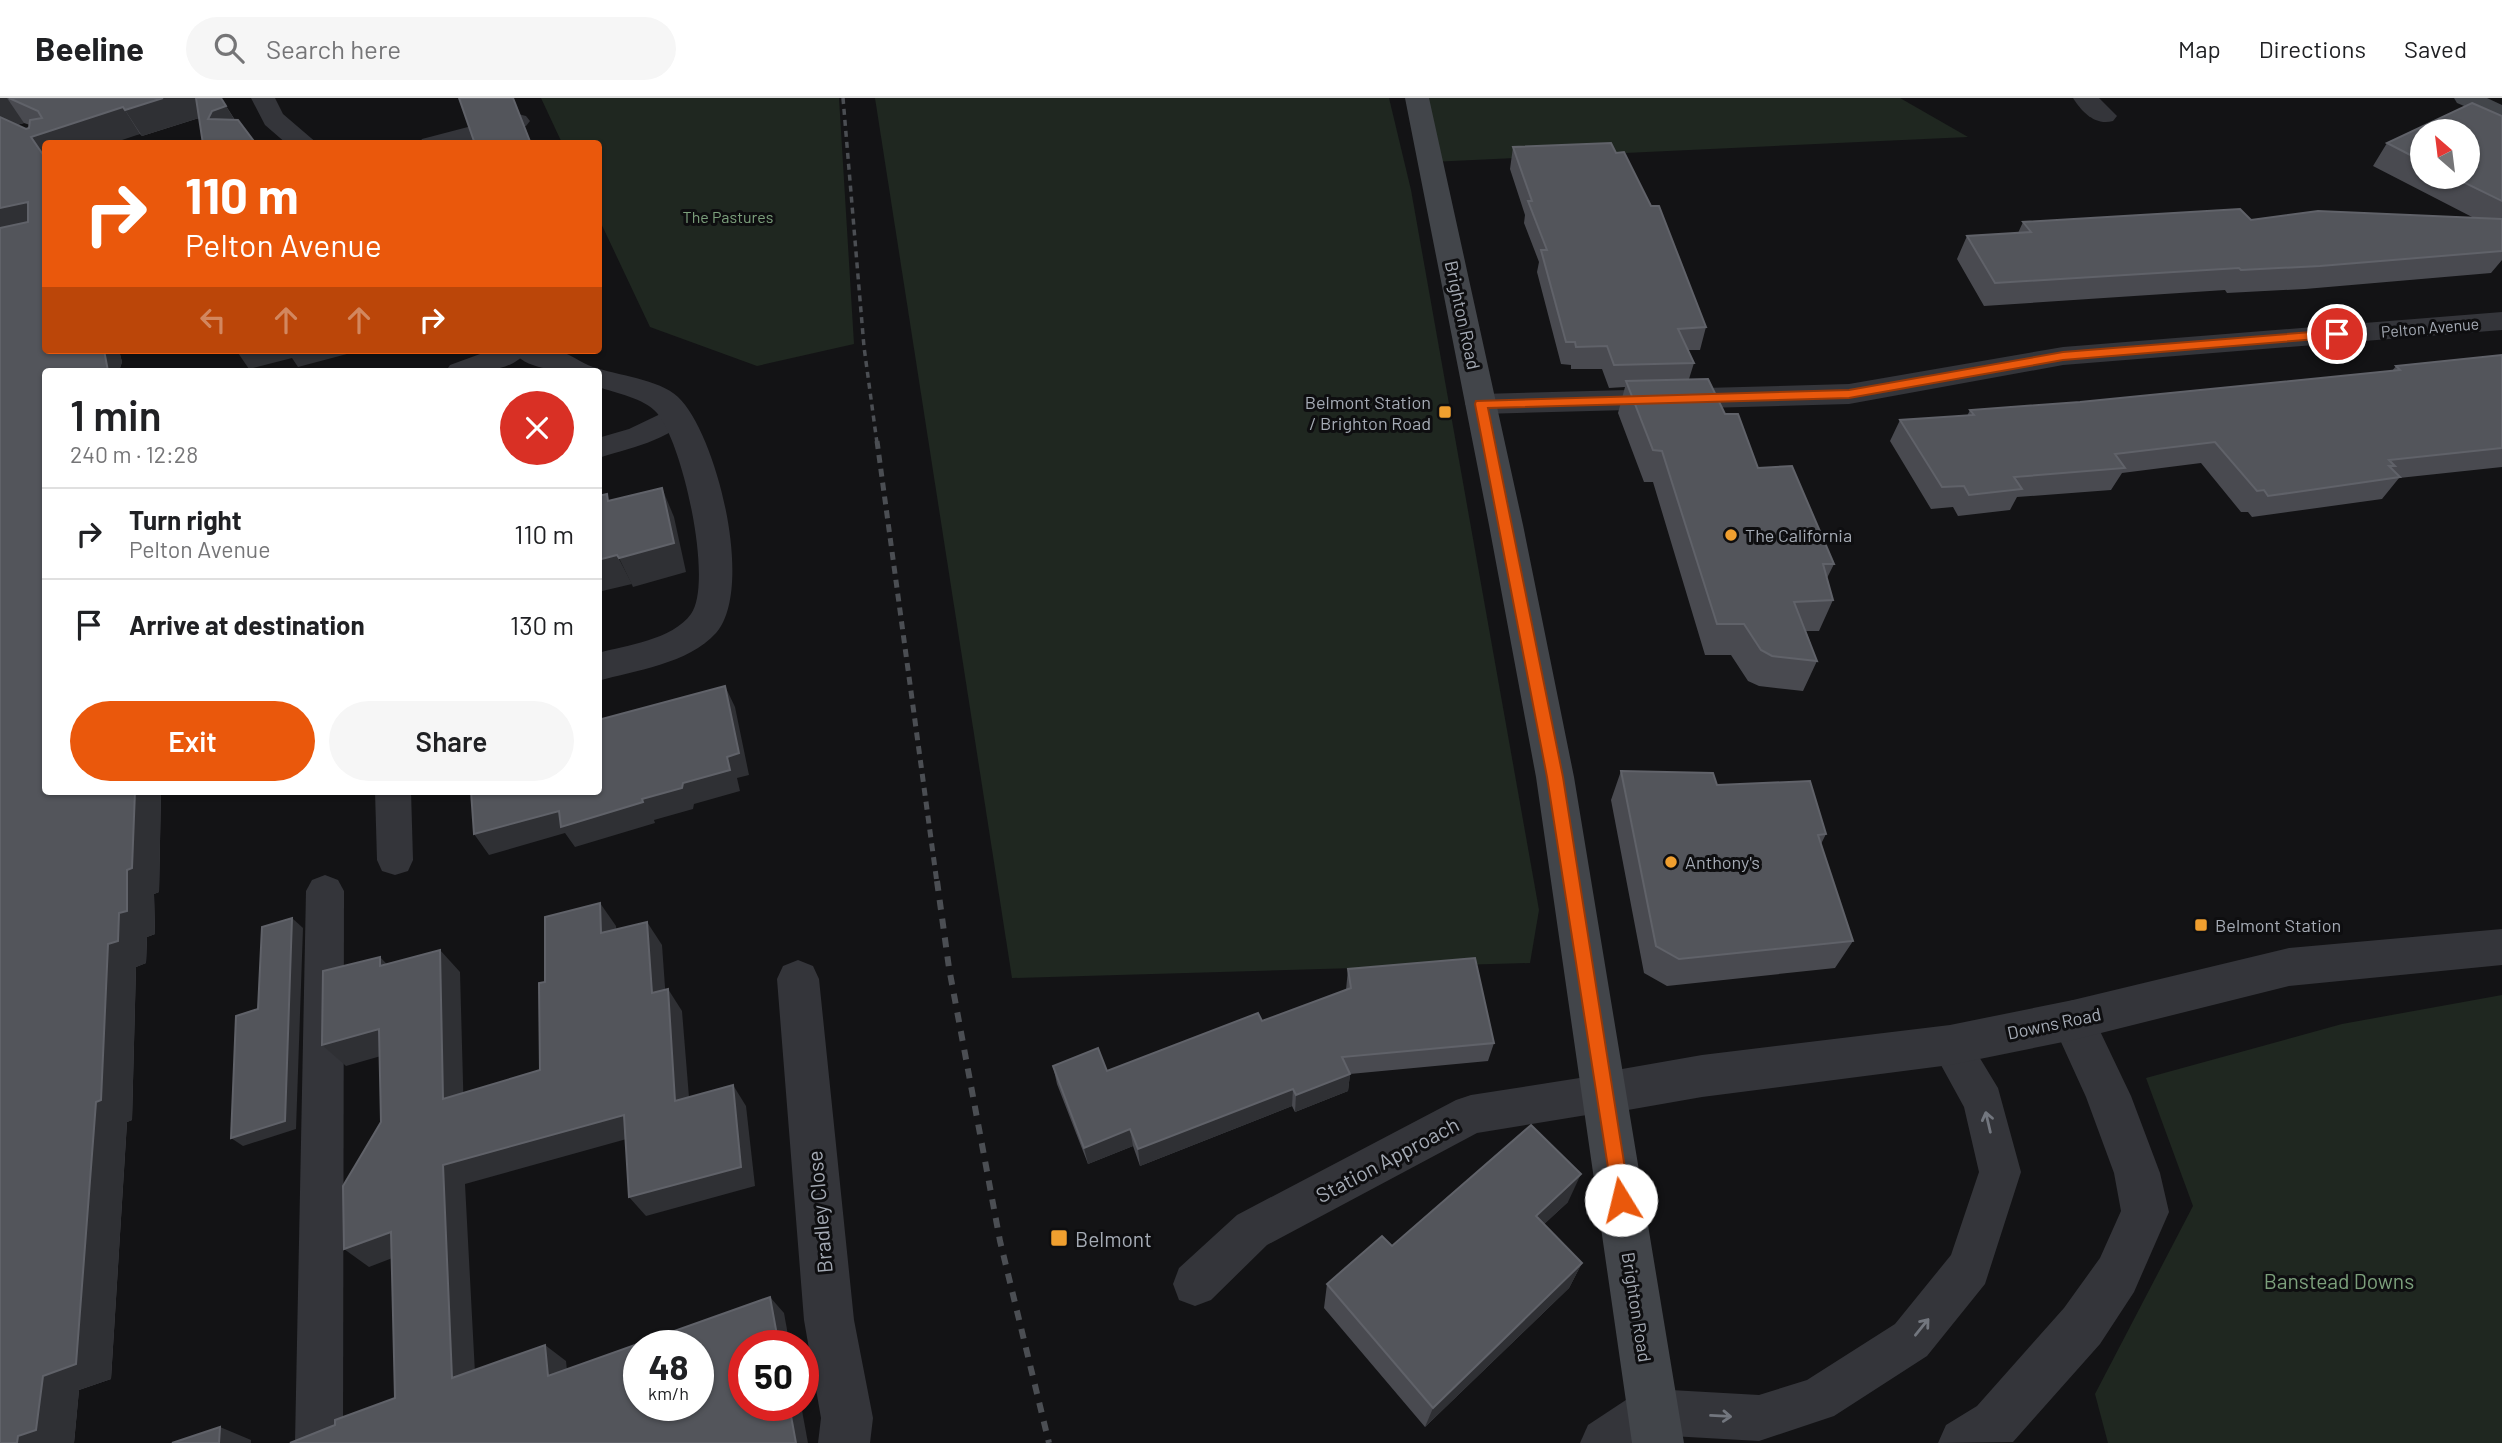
<!DOCTYPE html>
<html lang="en">
<head>
<meta charset="utf-8">
<style>
  body { margin:0; font-family:Barlow,sans-serif; background:#f6f6f6; color:#202124; height:100vh; display:flex; flex-direction:column; font-size:26px; white-space:nowrap }
  * { box-sizing:border-box; margin:0 }
  p { font-size:23px; color:#757577 }
  .icon { flex:none; width:38px; height:38px; fill:none; stroke:currentColor; stroke-width:2; stroke-linecap:round; stroke-linejoin:round }
  .map { position:relative; flex:1; overflow:hidden }
  .sheet { position:absolute; left:42px; top:270px; width:560px; height:427px; display:flex; flex-direction:column; background:#fff; border-radius:7px; box-shadow:0 2px 5px #0004 }
  .sheet>* { flex:none }
  .hud { position:absolute; left:42px; top:42px; width:560px; height:214px; border-radius:7px; box-shadow:0 2px 5px #0004; background:#ea580c; color:#fff; overflow:hidden }
  .needle { width:46px; rotate:332deg }
  .tools { position:absolute; left:2410px; top:21px; display:grid; gap:14px }
  .tools a { display:grid; place-items:center; width:70px; height:70px; border-radius:50%; background:#fff; box-shadow:0 2px 5px #0004; font-size:35px }
  .speed { position:absolute; left:623px; top:1232px; display:flex; gap:14px; font-size:35px; font-weight:700; text-align:center }
  .speed>* { display:grid; place-content:center; width:91px; height:91px; border-radius:50%; background:#fff; box-shadow:0 2px 5px #0004; line-height:1 }
  .speed small { font-size:18px; font-weight:400 }
  .speed .limit { border:10px solid #d22; background:#fff; color:#111 }
  .pin { position:absolute; display:grid; place-items:center; width:60px; height:60px; color:#fff; margin:-30px; border:4px solid #fff; border-radius:50%; box-shadow:0 2px 7px #0007 }
  .me { position:absolute; width:77px; margin:-38px; rotate:351deg; stroke-linejoin:round; filter:drop-shadow(0 0 5px #0008) }
  .turn { display:flex; align-items:center; gap:24px; height:147px; padding:0 28px; font-size:32px }
  .turn .icon { width:91px; height:91px; stroke-width:2.5 }
  .turn b { display:block; font-size:49px; line-height:60px }
  .lanes { display:flex; align-items:center; height:66px; padding:0 28px; background:#0003; justify-content:center; gap:35px; direction:ltr }
  .lanes .off { opacity:.35 }
  .round { display:grid; place-items:center; flex:none; width:74px; height:74px; border-radius:37px; background:#f6f6f6 }
  .summary { display:flex; align-items:center; justify-content:space-between; height:119px; padding:0 28px }
  h1 { font-size:42px; font-weight:600; line-height:52px }
  .primary-button { display:flex; gap:14px; margin-top:auto; padding:14px 28px }
  .primary-button a { flex:1; height:80px; border-radius:42px; background:#ea580c; color:#fff; font-size:28px; font-weight:600; line-height:80px; text-align:center }
  .primary-button a+a { background:#f6f6f6; color:#202124 }
  ul { padding:0; list-style:none }
  li { display:flex; align-items:center; gap:21px; height:91px; padding:0 28px; border-top:2px solid #e0e0e0 }
  li div { flex:1 }
  li b { display:block; font-size:26px }
  li em { font-style:normal }
  header { display:flex; align-items:center; gap:42px; box-sizing:border-box; height:98px; padding:0 35px; background:#fff; border-bottom:2px solid #e0e0e0 }
  header strong { font-size:33px }
  nav { display:flex; gap:38px; margin-inline-start:auto; font-size:24px }
  .search { width:490px; height:63px; background:#f6f6f6; display:flex; align-items:center; gap:18px; box-sizing:border-box; padding:0 24px; border-radius:38px; color:#757577; font-size:26px }
  .map>svg:first-child { display:block }
  .green { fill:#1f2720 }
  .lines { fill:none; stroke-linecap:round; stroke-linejoin:round }
  .service { fill:#34353a; fill-rule:evenodd }
  .minor { fill:#34353a; fill-rule:evenodd }
  .tertiary { fill:#34353a; fill-rule:evenodd }
  .secondary { fill:#42454a; fill-rule:evenodd }
  .rail-far2 { stroke:#4b4e53; stroke-width:3.5; stroke-dasharray:6 5; stroke-linecap:butt }
  .rail-far1 { stroke:#4b4e53; stroke-width:5; stroke-dasharray:8 6; stroke-linecap:butt }
  .rail { stroke:#4b4e53; stroke-width:6; stroke-dasharray:10 9; stroke-linecap:butt }
  .wall { fill:#494a50; fill-rule:evenodd }
  .shaded-wall { fill:#2f3034 }
  .building { fill:#53555b; stroke:#606269; stroke-width:2; fill-rule:evenodd }
  .oneway { stroke:#72767e }
  .route { fill:#ea580c; stroke:#983908; stroke-width:2 }
  .poi-dot { fill:#f09f2f; stroke:#0e0e10; stroke-width:2.5 }
  .labels { text-anchor:middle; dominant-baseline:central; stroke-width:6; stroke-linejoin:round; paint-order:stroke }
  .far-park-label { font-size:16px; fill:#7ca07c; stroke:#0e0e10 }
  .far-street-label { font-size:16px; fill:#a5abb5; stroke:#0e0e10 }
  .street-label { font-size:18px; fill:#a5abb5; stroke:#0e0e10 }
  .poi-label { font-size:18px; fill:#a5abb5; stroke:#0e0e10; text-anchor:start }
  .near-street-label { font-size:21px; fill:#a5abb5; stroke:#0e0e10 }
  .near-poi-label { font-size:21px; fill:#a5abb5; stroke:#0e0e10; text-anchor:start }
  .near-park-label { font-size:21px; fill:#7ca07c; stroke:#0e0e10 }
</style>
</head>
<body>
<header>
<strong>Beeline</strong>
<div class="search"><svg class="icon" aria-label="search" viewBox="0 0 24 24"><circle cx="10" cy="10" r="6"/><path d="M15 15l6 6"/></svg>Search here</div>
<nav><a>Map</a><a>Directions</a><a>Saved</a></nav>
</header>
<div class="map">
<svg width="2502" height="1345" viewBox="0 0 2502 1345">
  <rect width="100%" height="100%" fill="#131315"/>
  <g class="green">
    <polygon points="541,0 839,0 854,246 757,268 650,229 599,121 598,46 562,45"/>
    <polygon points="875,0 1389,0 1411,92 1539,812 1530,865 1012,880"/>
    <polygon points="1417,0 1900,0 1968,39 1431,64"/>
    <polygon points="2502,897 2502,1345 2108,1345 2095,1296 2193,1108 2146,980 2342,926"/>
  </g>
  <g class="lines">
    <g class="service">
      <polygon points="518,16 526,18 530,23 526,28 459,46 419,46 422,41"/>
      <path d="M491,252H528C511,277 472,273 446,273L450,267Z"/>
      <path d="M675,309L685,311L689,318C674,341 624,352 598,360V340L629,331Z"/>
      <polygon points="375,693 411,693 413,762 408,773 395,777 382,773 377,762"/>
      <polygon points="325,777 338,782 344,793 343,1345 295,1345 306,793 312,782"/>
      <polygon points="1950,929 1964,934 1998,990 2021,1074 1985,1186 1927,1258 1834,1318 1759,1343 1653,1337 1636,1331 1630,1314 1636,1297 1653,1291 1759,1297 1807,1282 1895,1226 1951,1157 1979,1074 1964,1009 1930,947 1936,934"/>
      <polygon points="1605,976 1619,982 1625,995 1619,1008 1605,1014 1477,1035 1267,1147 1211,1202 1195,1208 1179,1202 1173,1186 1179,1170 1237,1117 1456,1002 1471,997"/>
    </g>
    <g class="minor">
      <polygon points="251,0 275,0 283,16 318,46 287,46 265,27"/>
      <path d="M2073,0H2099L2117,18L2113,23C2095,28 2082,14 2073,0Z"/>
      <polygon points="2502,214 2502,232 2063,267 1849,306 1481,316 1470,313 1465,306 1470,299 1481,296 1849,286 2063,249"/>
      <path d="M512,252C525,252 541,250 555,252C568,254 581,265 593,269C616,277 659,281 678,299C717,336 755,491 716,535C688,566 636,572 598,583V555C627,547 672,542 691,516C714,484 682,343 657,315C644,300 616,295 598,289V273C573,273 528,276 512,252Z"/>
      <polygon points="798,862 813,868 819,881 854,1222 873,1320 870,1345 818,1345 821,1320 804,1222 777,881 783,868"/>
      <polygon points="2073,902 2088,908 2131,998 2160,1075 2169,1114 2134,1194 2100,1246 2013,1344 1938,1345 1946,1327 1977,1308 2064,1210 2100,1160 2121,1113 2114,1075 2086,999 2051,922 2058,908"/>
      <polygon points="1653,1288 1671,1296 1679,1314 1671,1332 1652,1345 1580,1345 1588,1327 1635,1296"/>
    </g>
    <polygon class="tertiary" points="2502,831 2502,867 2289,888 2073,942 1950,967 1702,999 1605,1016 1589,1010 1583,995 1589,980 1605,974 1702,957 1950,927 2073,902 2289,850"/>
    <g class="secondary">
      <polygon points="1405,0 1429,0 1523,427 1574,679 1684,1345 1632,1345 1536,679 1489,427"/>
      <polygon points="2454,0 2487,0 2502,7 2502,24 2457,5"/>
    </g>
    <polyline class="rail-far2" points="843,0 864,249 877,345"/>
    <polyline class="rail-far1" points="877,343 937,785"/>
    <polyline class="rail" points="937,783 949,870 1000,1143 1049,1345"/>
  </g>
  <g class="wall">
    <path d="M0,0H221L235,22L199,20L142,38L140,36L46,46V252H119L122,264L120,270L122,273H46V693H161L159,794L154,796L155,836L147,839L146,865L136,869L132,1022L127,1024L111,1281L79,1292L74,1345H0ZM24,25L30,27L29,30L26,31L17,27Z"/>
    <path d="M2472,5L2502,18V162L2491,175L2305,191L2227,195L2225,192L1984,208L1957,161L1967,138L2018,135L2023,124L2240,111L2251,122L2318,113L2474,120L2373,68L2387,45ZM2422,33H2468V79H2422Z"/>
    <polygon points="1513,49 1706,229 1700,252 1688,252 1694,265 1689,281 1725,316 1758,370 1834,466 1827,480 1833,502 1819,533 1806,533 1817,563 1803,593 1759,588 1748,583 1731,557 1705,557 1653,384 1644,384 1618,315 1625,289 1609,290 1602,271 1571,271 1571,267 1561,266 1537,174 1539,164 1524,125 1525,117 1510,71"/>
    <polygon points="2502,257 2502,369 2399,380 2382,401 2252,419 2248,414 2241,414 2201,365 2122,375 2111,392 2017,399 2010,412 1958,418 1953,409 1931,411 1890,343 1900,322 1967,318 1970,312 2080,304 2392,273 2396,268"/>
    <polygon points="1621,673 1717,687 1826,736 1821,746 1853,843 1835,870 1667,888 1644,875 1611,702"/>
    <polygon points="1348,871 1494,945 1488,963 1350,976 1348,993 1295,1014 1292,1008 1140,1068 1133,1048 1088,1066 1057,986 1053,968 1107,973 1262,923 1346,892"/>
    <polygon points="1568,1104 1544,1126 1582,1165 1569,1190 1425,1329 1324,1210 1327,1186 1392,1148"/>
  </g>
  <g class="shaded-wall">
    <polygon points="0,0 7,0 24,25 13,28 0,25"/>
    <polygon points="163,0 205,0 205,18 142,38 125,12"/>
    <polygon points="226,8 242,34 208,21 212,13"/>
    <polygon points="123,9 140,36 110,46 46,46 46,61 31,39"/>
    <polygon points="28,104 46,128 0,145 0,110"/>
    <polygon points="97,252 119,252 122,264 120,270 122,273 108,273"/>
    <polygon points="236,252 362,252 298,269 292,260 249,271"/>
    <polygon points="662,390 674,419 686,474 633,489 619,460"/>
    <polygon points="617,457 632,486 598,494 598,462"/>
    <polygon points="725,588 735,609 749,677 737,680 740,693 694,706 693,711 654,722 655,725 575,749 565,735 489,757 474,736 559,713 642,701 683,685 727,659"/>
    <polygon points="135,693 161,693 159,794 154,796 155,836 147,839 146,865 136,869 132,1022 127,1024 111,1281 79,1292 74,1345 17,1345 18,1338 43,1278 108,846 119,815 127,772"/>
    <polygon points="600,805 616,828 617,858 601,835"/>
    <polygon points="292,820 303,830 296,1031 243,1048 231,1040"/>
    <polygon points="647,824 662,847 667,917 652,895"/>
    <polygon points="440,852 460,874 464,1021 443,1001"/>
    <polygon points="380,859 402,882 380,868"/>
    <polygon points="668,891 682,913 691,1024 675,1003"/>
    <polygon points="379,931 402,952 346,968 322,947"/>
    <polygon points="1350,976 1348,993 1295,1014 1296,997"/>
    <polygon points="733,987 746,1008 755,1088 646,1118 629,1099"/>
    <polygon points="1293,991 1292,1008 1140,1068 1138,1051"/>
    <polygon points="624,1017 641,1037 465,1086 476,1294 452,1280 443,1067"/>
    <polygon points="1130,1031 1133,1048 1088,1066 1084,1050"/>
    <polygon points="1581,1076 1568,1104 1525,1144 1536,1118"/>
    <polygon points="391,1134 416,1151 369,1169 344,1151"/>
    <polygon points="1582,1165 1569,1190 1425,1329 1433,1310"/>
    <polygon points="770,1199 784,1215 790,1248 779,1248"/>
    <polygon points="545,1247 566,1263 569,1292 548,1278"/>
    <polygon points="789,1307 801,1307 808,1345 796,1345"/>
    <polygon points="220,1329 251,1342 251,1345 219,1345"/>
  </g>
  <g class="building">
    <polygon points="9,0 163,0 125,12 123,9 31,39 46,61 46,252 104,252 108,273 46,273 46,693 135,693 132,770 127,772 127,813 119,815 118,843 108,846 101,1002 96,1004 76,1266 43,1278 36,1332 18,1338 17,1345 0,1345 0,130 28,124 28,104 0,110 0,19 26,31 29,30 30,22 42,20 38,13"/>
    <polygon points="196,0 221,0 226,8 212,13 208,21 238,22 256,46 203,46"/>
    <polygon points="459,0 513,0 531,46 475,46"/>
    <polygon points="2472,5 2502,18 2502,103 2453,79 2468,79 2468,33 2422,33 2422,63 2387,45"/>
    <polygon points="1611,45 1616,55 1624,54 1651,108 1659,108 1706,229 1678,231 1694,265 1614,267 1607,248 1576,249 1575,244 1566,244 1541,152 1547,152 1528,103 1532,103 1513,49"/>
    <polygon points="2240,111 2251,122 2318,113 2502,121 2502,153 2320,168 2241,172 2239,170 1995,185 1967,138 2031,134 2023,124"/>
    <polygon points="2502,257 2502,350 2389,362 2395,368 2389,368 2400,379 2268,398 2264,392 2257,393 2215,344 2115,356 2125,370 2014,379 2022,391 1969,397 1964,388 1942,389 1900,322 1974,317 1970,312 2080,304 2400,272 2396,268"/>
    <polygon points="1708,281 1725,316 1738,316 1758,370 1792,368 1834,466 1823,466 1833,502 1794,504 1817,563 1772,558 1761,552 1744,526 1717,526 1662,353 1653,352 1626,283"/>
    <polygon points="662,390 674,445 619,460 617,457 598,462 598,398 607,396 608,403"/>
    <polygon points="725,588 739,655 727,659 730,672 683,685 682,690 642,701 643,704 561,729 559,713 474,736 471,693 598,693 598,622"/>
    <polygon points="1621,673 1713,675 1717,687 1810,683 1826,736 1818,737 1853,843 1679,861 1656,848"/>
    <path d="M600,805L601,835L647,824L652,895L668,891L675,1003L733,987L741,1069L629,1099L624,1017L443,1067L452,1280L545,1247L548,1278L770,1199L779,1248H744V1307H789L796,1345H290L335,1327V1322L395,1300L391,1134L344,1151L343,1088L381,1024L379,931L322,947L323,873L380,859V868L440,852L443,1001L540,972L539,885L545,884V819ZM639,1248H698V1307H639Z"/>
    <polygon points="292,820 285,1023 231,1040 236,918 258,911 262,829"/>
    <polygon points="1475,860 1494,945 1342,959 1350,976 1296,997 1293,991 1138,1051 1130,1031 1084,1050 1053,968 1098,950 1107,973 1258,915 1262,923 1351,890 1348,871"/>
    <polygon points="1531,1027 1581,1076 1536,1118 1582,1165 1433,1310 1327,1186 1382,1138 1392,1148"/>
    <polygon points="220,1329 219,1345 172,1345"/>
  </g>
  <defs><path id="oneway-shaft" d="M-6 0H5M1.5-3L5.5 0L1.5 3" fill="none" stroke-width="1.6" stroke-linecap="round" stroke-linejoin="round" transform="scale(1.75)"/></defs>
  <g class="oneway">
    <use href="#oneway-shaft" transform="translate(1988 1024) rotate(-103)"/>
    <use href="#oneway-shaft" transform="translate(1922 1229) rotate(-51)"/>
    <use href="#oneway-shaft" transform="translate(1721 1318) rotate(3)"/>
  </g>
  <polygon class="route" points="2337,232 2342,234 2342,239 2063,262 1849,300 1488,310 1563,679 1630,1102 1628,1108 1621,1111 1614,1108 1547,679 1475,306 1476,303 1849,292 2063,254"/>
  <g class="poi-dot">
    <rect x="1438" y="307" width="14" height="14" rx="3.5"/>
    <circle cx="1731" cy="437" r="7"/>
    <circle cx="1671" cy="764" r="7"/>
    <rect x="2194" y="820" width="14" height="14" rx="3.5"/>
    <rect x="1050" y="1131" width="18" height="18" rx="3.5"/>
  </g>
  <g class="labels">
    <g class="far-park-label">
      <text x="728" y="118">The Pastures</text>
    </g>
    <g class="far-street-label">
      <text transform="translate(2430 229) rotate(-5)">Pelton Avenue</text>
    </g>
    <g class="street-label">
      <text transform="translate(1463 217) rotate(78)">Brighton Road</text>
      <text transform="translate(2054 925) rotate(-12)">Downs Road</text>
      <text transform="translate(1637 1209) rotate(81)">Brighton Road</text>
    </g>
    <g class="poi-label">
      <text x="1431" y="304" text-anchor="end">Belmont Station<tspan x="1431" dy="21">/ Brighton Road</tspan></text>
      <text x="1745" y="437">The California</text>
      <text x="1685" y="764">Anthony's</text>
      <text x="2215" y="827">Belmont Station</text>
    </g>
    <g class="near-street-label">
      <text transform="translate(1387 1061) rotate(-28)">Station Approach</text>
      <text transform="translate(819 1114) rotate(-95)">Bradley Close</text>
    </g>
    <g class="near-poi-label">
      <text x="1075" y="1140">Belmont</text>
    </g>
    <g class="near-park-label">
      <text x="2339" y="1182">Banstead Downs</text>
    </g>
  </g>
</svg>
<div class="tools">
<a><svg class="needle" viewBox="-14 -14 28 28"><path d="M0-13l5 13h-10z" fill="#e53935"/><path d="M0 13l5-13h-10z" fill="#757577"/></svg></a>
</div>
<div class="speed"><div>48<small>km/h</small></div><div class="limit">50</div></div>
<div class="pin" style="left:2337px;top:236px;background:#d93025"><svg class="icon" aria-label="arrive" viewBox="0 0 24 24"><path d="M6 21V4h12l-3 4 3 4H6"/></svg></div>
<svg class="me" style="left:1621px;top:1102px" viewBox="-20 -20 40 40"><circle r="19" fill="#fff"/><path d="M0-13L10 11 0 6-10 11z" fill="#ea580c"/></svg>
<div class="hud">
<div class="turn"><svg class="icon" aria-label="right" viewBox="0 0 24 24"><path d="M7 20v-9h11M14 6l5 5-5 5"/></svg><div><b>110 m</b>Pelton Avenue</div></div>
<div class="lanes"><svg class="icon off" aria-label="left" viewBox="0 0 24 24"><path d="M17 20v-9H6M10 6l-5 5 5 5"/></svg><svg class="icon off" aria-label="ahead" viewBox="0 0 24 24"><path d="M12 20V5M6 11l6-6 6 6"/></svg><svg class="icon off" aria-label="ahead" viewBox="0 0 24 24"><path d="M12 20V5M6 11l6-6 6 6"/></svg><svg class="icon" aria-label="right" viewBox="0 0 24 24"><path d="M7 20v-9h11M14 6l5 5-5 5"/></svg></div>
</div>
<section class="sheet">
<div class="summary"><div><h1>1 min</h1><p>240 m · 12:28</p></div><a class="round" style="background:#d93025;color:#fff"><svg class="icon" aria-label="close" viewBox="0 0 24 24"><path d="M6 6l12 12M18 6L6 18"/></svg></a></div>
<ul>
<li><svg class="icon" aria-label="right" viewBox="0 0 24 24"><path d="M7 20v-9h11M14 6l5 5-5 5"/></svg><div><b>Turn right</b><p>Pelton Avenue</p></div><em>110 m</em></li>
<li><svg class="icon" aria-label="arrive" viewBox="0 0 24 24"><path d="M6 21V4h12l-3 4 3 4H6"/></svg><div><b>Arrive at destination</b></div><em>130 m</em></li>
</ul>
<div class="primary-button"><a>Exit</a><a>Share</a></div>
</section>
</div>
</body>
</html>
